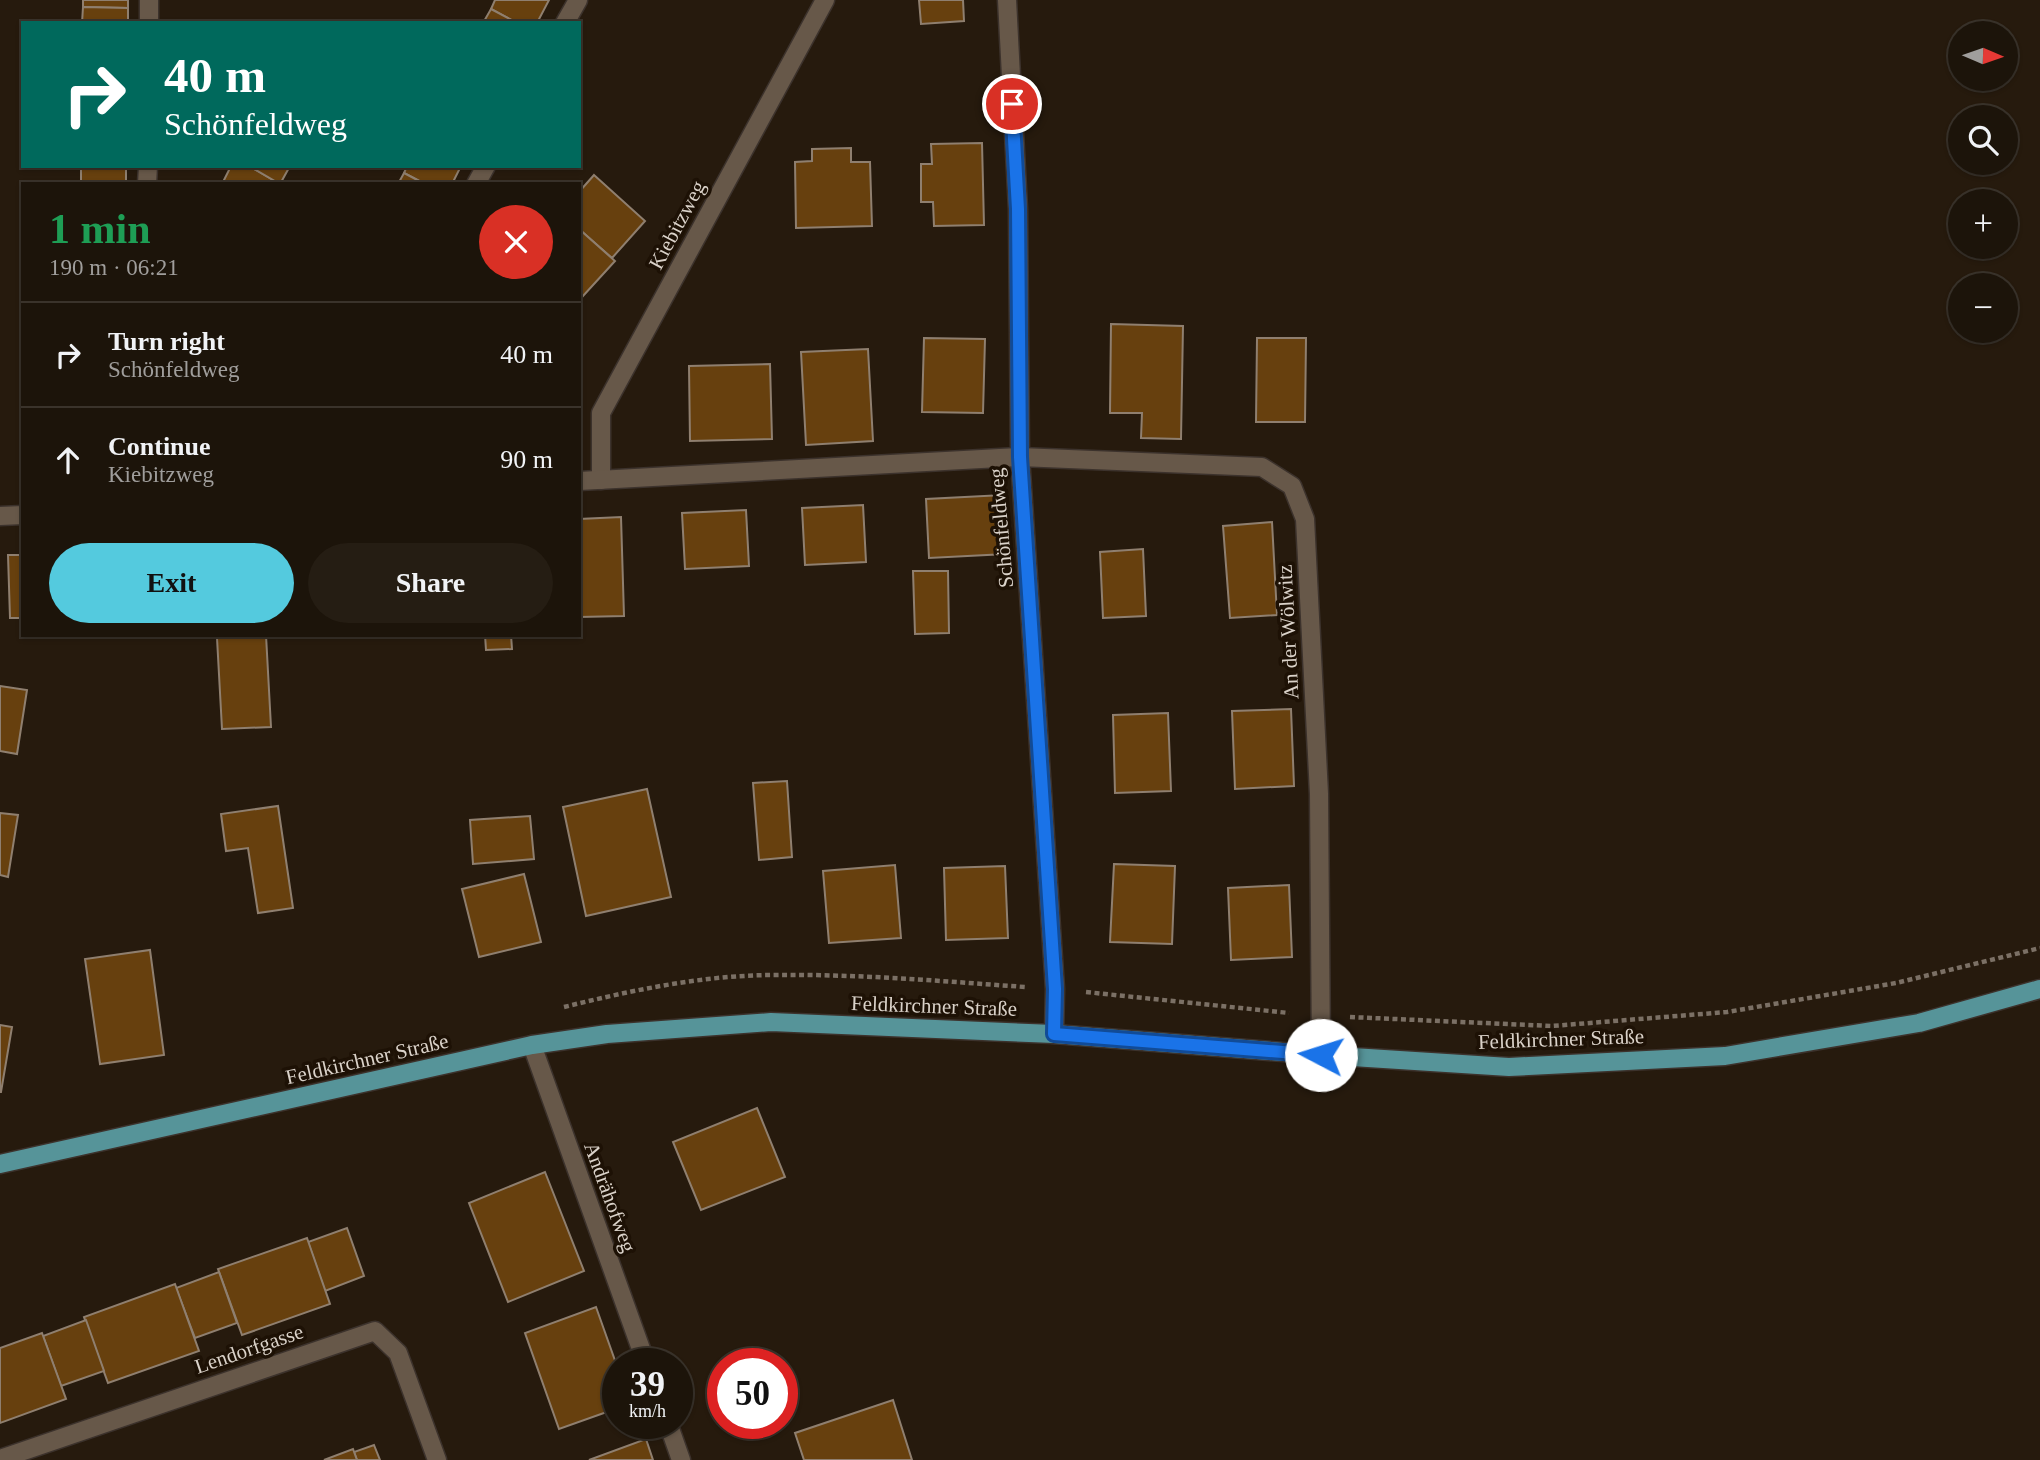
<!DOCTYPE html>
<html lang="en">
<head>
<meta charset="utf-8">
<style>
  body { margin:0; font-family:"Times New Roman",serif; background:#251d13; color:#f1f3f6; height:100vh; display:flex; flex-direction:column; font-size:26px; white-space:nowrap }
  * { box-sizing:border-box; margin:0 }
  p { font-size:23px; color:#a09e9c }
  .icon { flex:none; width:38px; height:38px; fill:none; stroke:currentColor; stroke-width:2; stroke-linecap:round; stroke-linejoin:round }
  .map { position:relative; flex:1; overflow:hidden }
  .details { position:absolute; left:21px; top:182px; width:560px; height:455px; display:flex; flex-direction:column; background:#1c140a; border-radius:0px; box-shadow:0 2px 5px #0004,0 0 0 2px #3a332b }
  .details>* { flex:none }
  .hud { position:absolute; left:21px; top:21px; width:560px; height:147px; border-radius:0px; box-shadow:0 2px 5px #0004,0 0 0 2px #3a332b; background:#00695c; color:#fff; overflow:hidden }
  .needle { width:46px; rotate:92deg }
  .fabs { position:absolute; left:1948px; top:21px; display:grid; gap:14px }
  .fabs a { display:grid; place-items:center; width:70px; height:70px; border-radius:50%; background:#1c140a; box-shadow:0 2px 5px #0004,0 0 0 2px #3a332b; font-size:35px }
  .speed { position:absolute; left:602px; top:1348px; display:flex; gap:14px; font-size:35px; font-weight:700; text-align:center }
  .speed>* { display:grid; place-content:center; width:91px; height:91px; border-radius:50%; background:#1c140a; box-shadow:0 2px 5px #0004,0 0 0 2px #3a332b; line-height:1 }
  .speed small { font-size:18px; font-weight:400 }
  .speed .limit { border:10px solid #d22; background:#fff; color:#111 }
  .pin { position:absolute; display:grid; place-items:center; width:60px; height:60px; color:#fff; margin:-30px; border:4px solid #fff; border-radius:50%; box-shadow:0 2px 7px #0007 }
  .me { position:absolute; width:77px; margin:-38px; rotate:275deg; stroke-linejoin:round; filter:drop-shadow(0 0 5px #0008) }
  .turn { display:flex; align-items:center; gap:24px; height:147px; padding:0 28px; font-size:32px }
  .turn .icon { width:91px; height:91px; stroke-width:2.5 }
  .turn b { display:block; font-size:49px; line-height:60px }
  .round { display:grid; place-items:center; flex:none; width:74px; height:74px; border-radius:37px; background:#251d13 }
  .overview { display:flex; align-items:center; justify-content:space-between; height:119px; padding:0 28px }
  h1 { font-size:42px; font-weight:800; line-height:52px; color:#1e9e55 }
  .cta { display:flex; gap:14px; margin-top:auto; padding:14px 28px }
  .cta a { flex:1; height:80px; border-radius:42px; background:#54cade; color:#111; font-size:28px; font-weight:800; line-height:80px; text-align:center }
  .cta a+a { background:#251d13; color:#f1f3f6 }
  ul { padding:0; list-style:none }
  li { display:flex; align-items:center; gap:21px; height:105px; padding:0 28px; border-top:2px solid #3a332b }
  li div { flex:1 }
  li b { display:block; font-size:26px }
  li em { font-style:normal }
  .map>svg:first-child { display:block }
  .building { fill:#67400e; stroke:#8f7f6f; stroke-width:2 }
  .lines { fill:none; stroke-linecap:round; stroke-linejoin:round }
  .minor-casing { stroke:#3c322c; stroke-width:21 }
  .major-casing { stroke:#3c322c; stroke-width:21 }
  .path { stroke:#7b7065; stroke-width:4.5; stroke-dasharray:5 3.5; stroke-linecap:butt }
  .minor { stroke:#675849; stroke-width:18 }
  .major { stroke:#569499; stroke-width:18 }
  .route-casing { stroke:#114b97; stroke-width:18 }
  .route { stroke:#1a73e8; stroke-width:12 }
  .labels { text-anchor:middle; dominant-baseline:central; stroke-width:7; stroke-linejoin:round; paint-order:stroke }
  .street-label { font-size:21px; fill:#dad2c9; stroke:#1d1105 }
</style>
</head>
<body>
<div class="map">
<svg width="2040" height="1460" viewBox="0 0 2040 1460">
  <rect width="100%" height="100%" fill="#261a0d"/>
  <g class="building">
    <polygon points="83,0 128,0 128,8 83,7"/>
    <polygon points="495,0 549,0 537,23 517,23 491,9"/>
    <polygon points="919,0 963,0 964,21 921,24"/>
    <polygon points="83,7 128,8 128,23 82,23"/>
    <polygon points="491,9 517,23 483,23"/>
    <polygon points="982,143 984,225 934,226 933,202 921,202 921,164 932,164 931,144"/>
    <polygon points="851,148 851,162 870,162 872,226 796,228 795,162 812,161 812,149"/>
    <rect x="81" y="166" width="45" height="18"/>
    <polygon points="231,166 249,166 280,184 222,184"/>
    <polygon points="249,166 290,166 280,184"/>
    <polygon points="407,166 461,166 452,184 425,184 404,173"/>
    <polygon points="404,173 425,184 398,184"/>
    <polygon points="594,175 645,221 612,258 579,229 579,192"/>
    <polygon points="579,229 615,261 583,296 579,292"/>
    <polygon points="1111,324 1183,326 1181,439 1141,438 1142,413 1110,413"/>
    <polygon points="924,338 985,339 983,413 922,412"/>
    <polygon points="1257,338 1306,338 1305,422 1256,422"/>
    <polygon points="868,349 873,441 806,445 801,352"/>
    <polygon points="770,364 772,439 690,441 689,366"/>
    <polygon points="1003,495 1006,554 929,558 926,499"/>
    <polygon points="863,505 866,562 805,565 802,508"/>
    <polygon points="746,510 749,566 685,569 682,513"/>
    <polygon points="621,517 624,616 579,617 579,519"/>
    <polygon points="1272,522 1277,615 1230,618 1223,526"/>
    <polygon points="1143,549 1146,616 1103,618 1100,552"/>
    <polygon points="8,555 23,555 23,618 10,618"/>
    <polygon points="913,571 948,571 949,633 915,634"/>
    <polygon points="266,635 271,727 222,729 217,638"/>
    <polygon points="485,635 511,635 512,649 486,650"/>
    <polygon points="0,686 27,690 17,754 0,751"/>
    <polygon points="1291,709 1294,786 1235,789 1232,711"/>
    <polygon points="1168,713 1171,791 1115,793 1113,715"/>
    <polygon points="787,781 792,857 759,860 753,783"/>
    <polygon points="647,789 671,897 586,916 563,807"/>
    <polygon points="278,806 293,908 258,913 248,848 226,851 221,814"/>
    <polygon points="0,813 18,815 8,877 0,875"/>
    <polygon points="530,816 534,859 473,864 470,820"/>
    <polygon points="1114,864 1175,866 1172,944 1110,942"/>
    <polygon points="895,865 901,938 829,943 823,871"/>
    <polygon points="1005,866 1008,938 946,940 944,868"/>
    <polygon points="524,874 541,942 479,957 462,889"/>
    <polygon points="1289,885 1292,957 1231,960 1228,888"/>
    <polygon points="150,950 164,1055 100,1064 85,959"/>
    <polygon points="0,1025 12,1027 1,1092 0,1092"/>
    <polygon points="757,1108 785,1177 701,1210 673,1142"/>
    <polygon points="545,1172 584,1271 508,1302 469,1203"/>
    <polygon points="347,1228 364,1276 325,1291 308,1242"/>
    <polygon points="307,1238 330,1304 242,1335 218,1269"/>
    <polygon points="219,1272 237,1323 195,1338 176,1288"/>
    <polygon points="175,1284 199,1351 108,1383 84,1317"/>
    <polygon points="596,1307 618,1369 618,1408 559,1429 525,1333"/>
    <polygon points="86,1320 104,1371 61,1386 43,1336"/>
    <polygon points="42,1333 66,1399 0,1423 0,1348"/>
    <polygon points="893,1400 912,1460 804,1460 795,1433"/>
    <polygon points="646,1439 653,1460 589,1460"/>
    <polygon points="374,1445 380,1460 357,1460 354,1452"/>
    <polygon points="353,1449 357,1460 324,1460"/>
  </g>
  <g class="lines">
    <defs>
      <g id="minor">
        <polyline points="1007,0 1018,209 1020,457 1055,989 1054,1034"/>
        <polyline points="149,23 149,0"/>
        <polyline points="565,23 578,0"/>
        <polyline points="147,184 148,166"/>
        <polyline points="476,184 486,166"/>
        <polyline points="601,480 601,413 825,0"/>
        <polyline points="579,481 1020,457 1262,467 1292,486 1305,519 1319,794 1321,1055"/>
        <polyline points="0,516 23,515"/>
        <polyline points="532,1045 646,1363"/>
        <polyline points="668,1423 681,1460"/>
        <polyline points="0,1459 375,1331 398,1353 437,1460"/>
      </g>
      <polyline id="major" points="0,1164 532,1045 607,1034 771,1022 1054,1034 1321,1055 1509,1067 1725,1056 1919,1023 2040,989"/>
    </defs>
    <use href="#minor" class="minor-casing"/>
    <use href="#major" class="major-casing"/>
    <g class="path">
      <polyline points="1086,992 1289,1013"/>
      <path d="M564,1007C633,990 704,975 775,975C858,974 941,981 1025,987"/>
      <polyline points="1350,1017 1552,1026 1727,1012 1896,983 2040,948"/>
    </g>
    <use href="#minor" class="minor"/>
    <use href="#major" class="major"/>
  </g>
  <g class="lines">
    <defs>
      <polyline id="route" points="1012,104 1018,209 1020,457 1055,989 1054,1034 1321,1055"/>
    </defs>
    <use href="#route" class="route-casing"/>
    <use href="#route" class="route"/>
  </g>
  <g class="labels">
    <g class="street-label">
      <text transform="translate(677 225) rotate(-62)">Kiebitzweg</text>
      <text transform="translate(1001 528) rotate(-95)">Schönfeldweg</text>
      <text transform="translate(1288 632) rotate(-93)">An der Wölwitz</text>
      <text transform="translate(934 1006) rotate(2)">Feldkirchner Straße</text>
      <text transform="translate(1561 1039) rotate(-2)">Feldkirchner Straße</text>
      <text transform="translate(367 1059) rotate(-13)">Feldkirchner Straße</text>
      <text transform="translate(610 1197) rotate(70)">Andrähofweg</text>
      <text transform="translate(249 1349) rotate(-19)">Lendorfgasse</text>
    </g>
  </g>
</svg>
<div class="fabs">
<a><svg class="needle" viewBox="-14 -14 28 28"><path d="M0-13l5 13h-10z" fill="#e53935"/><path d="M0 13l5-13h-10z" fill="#a09e9c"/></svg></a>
<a><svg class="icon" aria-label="search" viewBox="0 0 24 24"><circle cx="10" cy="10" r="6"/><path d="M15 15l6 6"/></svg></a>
<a>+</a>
<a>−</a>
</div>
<div class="speed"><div>39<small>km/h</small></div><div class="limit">50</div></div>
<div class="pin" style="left:1012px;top:104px;background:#d93025"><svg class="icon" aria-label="arrive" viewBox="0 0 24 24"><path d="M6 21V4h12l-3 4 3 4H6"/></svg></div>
<svg class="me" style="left:1321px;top:1055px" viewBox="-20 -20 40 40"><circle r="19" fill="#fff"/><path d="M0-13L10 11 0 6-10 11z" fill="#1a73e8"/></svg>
<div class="hud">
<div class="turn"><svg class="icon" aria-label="right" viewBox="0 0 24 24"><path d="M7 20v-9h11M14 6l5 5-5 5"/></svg><div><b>40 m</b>Schönfeldweg</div></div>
</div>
<section class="details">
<div class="overview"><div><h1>1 min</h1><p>190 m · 06:21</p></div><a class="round" style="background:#d93025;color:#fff"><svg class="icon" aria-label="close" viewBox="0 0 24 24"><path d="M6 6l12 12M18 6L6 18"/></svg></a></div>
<ul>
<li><svg class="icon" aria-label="right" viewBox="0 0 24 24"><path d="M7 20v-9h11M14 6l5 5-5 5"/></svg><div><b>Turn right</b><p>Schönfeldweg</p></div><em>40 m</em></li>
<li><svg class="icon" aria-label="ahead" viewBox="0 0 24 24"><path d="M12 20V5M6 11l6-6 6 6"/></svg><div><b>Continue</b><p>Kiebitzweg</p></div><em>90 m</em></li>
</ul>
<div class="cta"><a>Exit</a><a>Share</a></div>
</section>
</div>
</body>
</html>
